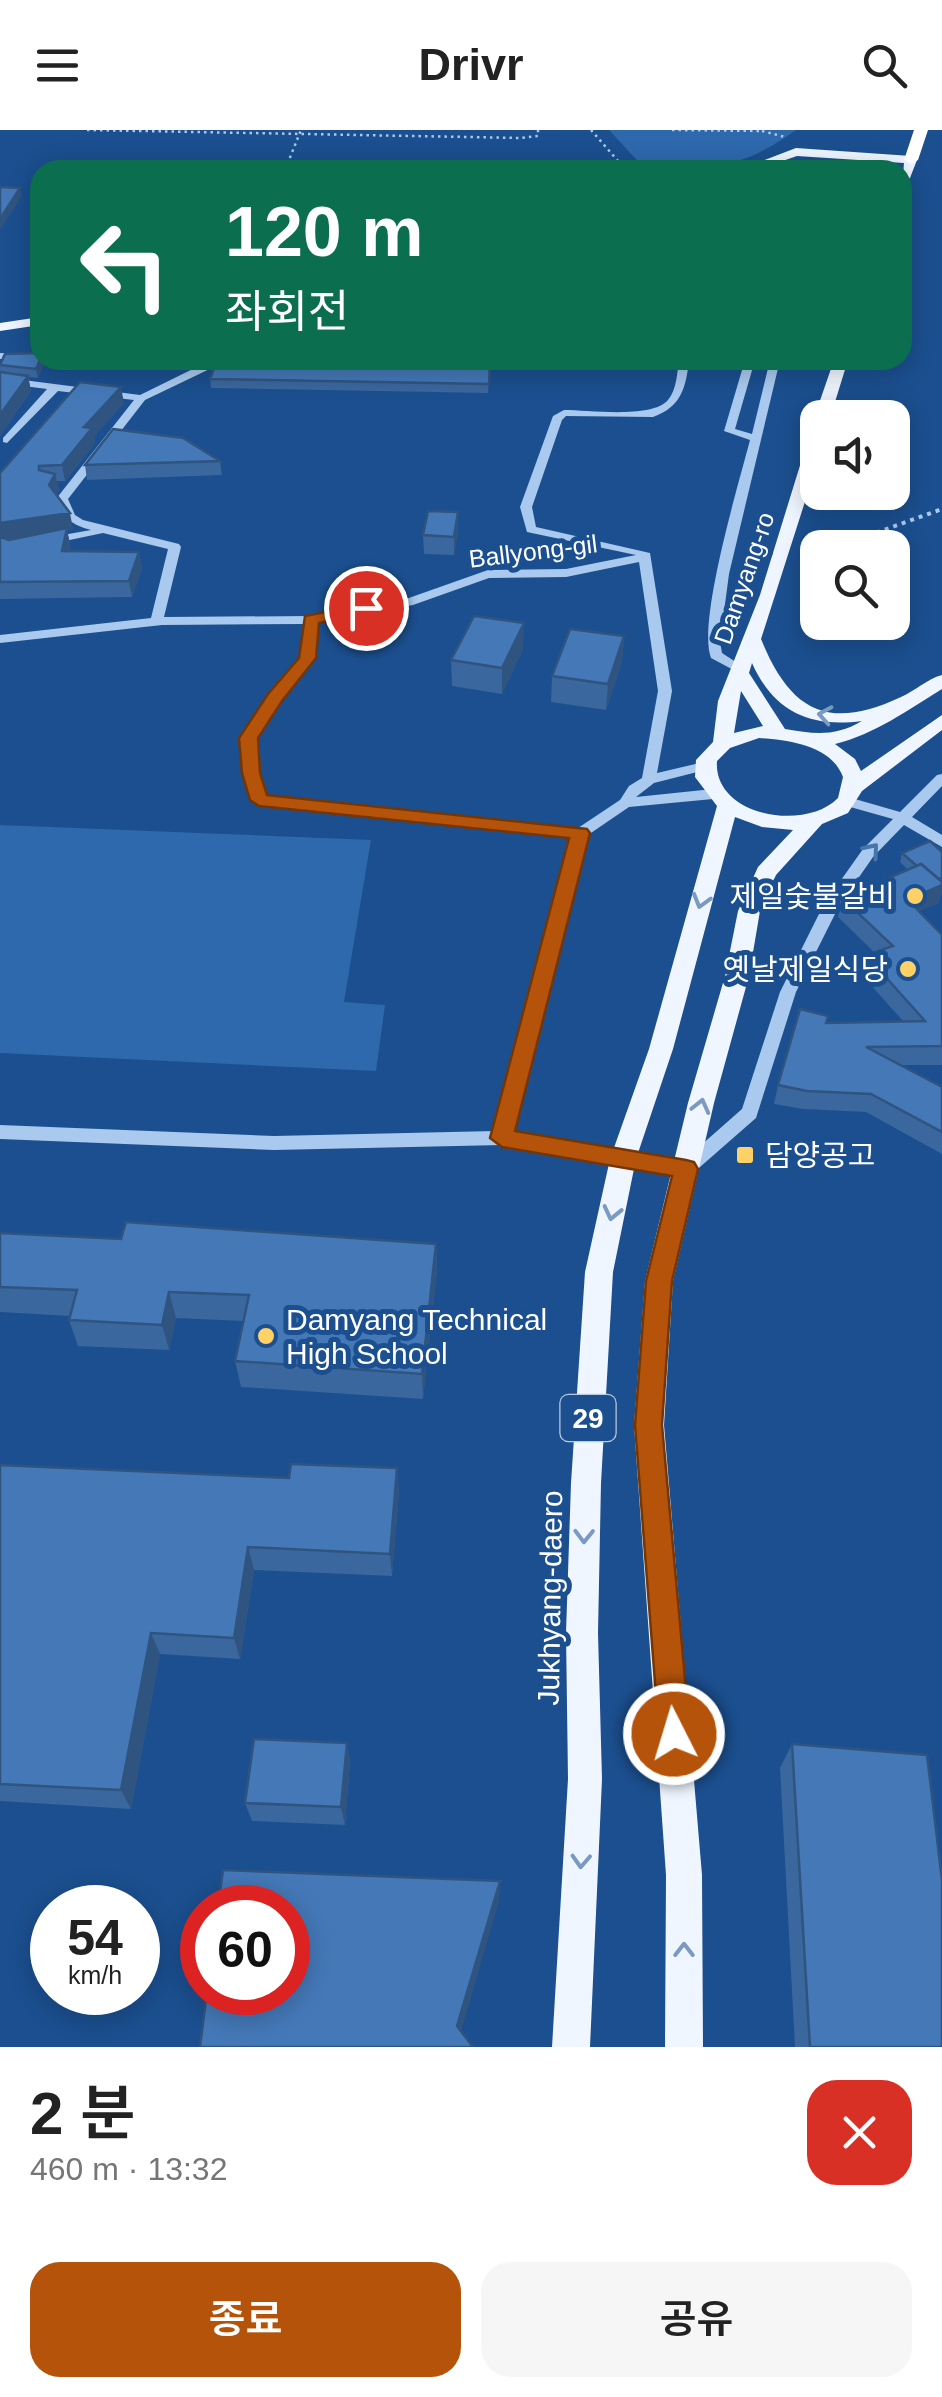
<!DOCTYPE html>
<html lang="ko">
<head>
<meta charset="utf-8">
<style>
  body { margin:0; font-family:Arial,"Noto Sans KR",sans-serif; background:#f6f6f6; color:#222; height:100vh; display:flex; flex-direction:column; font-size:38px; white-space:nowrap }
  * { box-sizing:border-box; margin:0 }
  p { font-size:32px; color:#767676 }
  .icon { flex:none; width:55px; height:55px; fill:none; stroke:currentColor; stroke-width:2; stroke-linecap:round; stroke-linejoin:round }
  .map { position:relative; height:1917px; overflow:hidden }
  .sheet { display:flex; flex-direction:column; background:#fff; flex:1 }
  .sheet>* { flex:none }
  .guide { position:absolute; left:30px; top:30px; width:882px; height:210px; border-radius:30px; box-shadow:0 5px 25px #0003; background:#0b6e4f; color:#fff; overflow:hidden }
  .tools { position:absolute; left:800px; top:270px; display:grid; gap:20px }
  .tools a { display:grid; place-items:center; width:110px; height:110px; border-radius:20px; background:#fff; box-shadow:0 5px 25px #0003; font-size:50px }
  .speed { position:absolute; left:30px; top:1755px; display:flex; gap:20px; font-size:50px; font-weight:700; text-align:center }
  .speed>* { display:grid; place-content:center; width:130px; height:130px; border-radius:50%; background:#fff; box-shadow:0 5px 25px #0003; line-height:1 }
  .speed small { font-size:25px; font-weight:400 }
  .speed .limit { border:15px solid #d22; background:#fff; color:#111 }
  .pin { position:absolute; display:grid; place-items:center; width:85px; height:85px; color:#fff; margin:-42px; border:5px solid #fff; border-radius:50%; box-shadow:0 2px 10px #0007 }
  .me { position:absolute; width:110px; margin:-55px; rotate:355deg; stroke-linejoin:round; filter:drop-shadow(0 0 8px #0008) }
  .turn { display:flex; align-items:center; gap:35px; height:210px; padding:0 30px; font-size:45px }
  .turn .icon { width:130px; height:130px; stroke-width:2.5 }
  .turn b { display:block; font-size:70px; line-height:85px }
  .round { display:grid; place-items:center; flex:none; width:105px; height:105px; border-radius:30px; background:#f6f6f6 }
  .head { display:flex; align-items:center; justify-content:space-between; height:170px; padding:0 30px }
  h1 { font-size:60px; font-weight:600; line-height:75px }
  .cta { display:flex; gap:20px; margin-top:auto; padding:20px 30px }
  .cta a { flex:1; height:115px; border-radius:30px; background:#b45309; color:#fff; font-size:40px; font-weight:600; line-height:115px; text-align:center }
  .cta a+a { background:#f6f6f6; color:#222 }
  header { display:flex; justify-content:space-between; align-items:center; height:130px; padding:0 30px; background:#fff; font-size:45px; font-weight:600 }
  .map>svg:first-child { display:block }
  .green { fill:#2e69ad }
  .lines { fill:none; stroke-linecap:round; stroke-linejoin:round }
  .path-far1 { stroke:#a9c9ee; stroke-width:2.5; stroke-dasharray:2.5 4; stroke-linecap:butt }
  .path { stroke:#a9c9ee; stroke-width:4; stroke-dasharray:4 5; stroke-linecap:butt }
  .minor { fill:#a9c9ee; fill-rule:evenodd }
  .major { fill:#f0f6ff; fill-rule:evenodd }
  .highway { fill:#fff; fill-rule:evenodd }
  .wall { fill:#3a679d }
  .shaded-wall { fill:#305480 }
  .building { fill:#4478b7; stroke:#305480; stroke-width:2.5 }
  .oneway { stroke:#7b9ac1 }
  .oneway2 { stroke:#4674ac }
  .route { fill:#b45309; stroke:#753606; stroke-width:2.5 }
  .poi-dot { fill:#ffd166; stroke:#1b4f8f; stroke-width:4 }
  .labels { text-anchor:middle; dominant-baseline:central; stroke-width:10; stroke-linejoin:round; paint-order:stroke }
  .far-street-label { font-size:25px; fill:#fff; stroke:#1b4f8f }
  .shield { fill:#1b4f8f; stroke:#bbcadd; stroke-width:2.5 }
  .shield-label { font-size:28px; font-weight:bold; fill:#fff }
  .poi-label { font-size:30px; fill:#fff; stroke:#1b4f8f; text-anchor:end }
  .street-label { font-size:30px; fill:#fff; stroke:#1b4f8f }
</style>
</head>
<body>
<header><svg class="icon" aria-label="menu" viewBox="0 0 24 24"><path d="M4 6h16M4 12h16M4 18h16"/></svg>Drivr<svg class="icon" aria-label="search" viewBox="0 0 24 24"><circle cx="10" cy="10" r="6"/><path d="M15 15l6 6"/></svg></header>
<div class="map">
<svg width="942" height="1917" viewBox="0 0 942 1917">
  <rect width="100%" height="100%" fill="#1b4f8f"/>
  <g class="green">
    <path d="M609,0H796C742,39 710,40 646,40Z"/>
    <polygon points="0,695 371,710 344,872 385,875 376,941 0,923"/>
  </g>
  <g class="lines">
    <g class="path-far1">
      <polyline points="87,0 521,8 538,6 538,0"/>
      <polyline points="591,0 626,40"/>
      <polyline points="672,0 762,1"/>
      <polyline points="762,1 785,7"/>
      <polyline points="285,40 301,0"/>
    </g>
    <polyline class="path" points="834,418 942,379"/>
    <g class="minor">
      <polygon points="0,223 40,224 40,230 0,229"/>
      <path d="M142,230L246,232L241,235H218L145,270L68,369L75,385L83,390L179,414L181,417L164,487L311,486L406,469L488,440L566,439L636,425L527,402L520,377L553,286L564,280C589,280 652,289 668,270C677,259 677,243 679,230H689C686,258 681,277 653,287L566,286L562,290L532,377L536,397L650,423L672,561L657,643L704,632L711,636L709,639L654,653L636,667L713,659L720,664L713,669L629,677L588,705L512,1003L683,1031L742,979L780,862L824,774L863,719L893,689L843,675V669L848,667L900,682L937,645L942,644V656L912,687L942,705V717L904,695L873,727L839,776L796,862L756,988L692,1044L686,1046L502,1015L274,1020L0,1009V995L274,1006L495,1001L572,707L254,673L244,643L242,608L269,565L301,528L304,494L162,495L0,513V505L151,488L168,419L103,403L12,422L0,421V413L12,414L91,400C70,394 65,389 56,369L134,270L58,261L7,313L3,312V308L47,259L0,253V247L140,265L203,234L147,233ZM639,432L658,561L642,648L629,656L620,670L578,698L265,666L258,643L256,608L280,570L315,529L317,493L413,475L489,448L566,447Z"/>
      <polygon points="575,230 606,230 601,233 543,240 467,239 462,236 467,233 543,234"/>
      <path d="M745,230H755L735,299L752,304L770,230H780L729,444L720,512L722,523L748,540L741,544L711,528C697,492 739,353 750,310L724,301Z"/>
    </g>
    <g class="major">
      <polygon points="796,18 911,26 917,30 908,53 902,57 904,33 797,26 756,40 739,40"/>
      <polygon points="40,187 40,195 0,201 0,193"/>
      <polygon points="834,230 848,230 830,288 818,288 817,291 814,288"/>
      <path d="M818,298V331L761,509C790,580 827,602 901,567C915,561 927,549 942,545V559C908,580 875,604 835,614L855,629L861,641L942,585V600L862,661L848,683L822,694L776,745L760,781L749,846L714,973L673,1151L664,1295L702,1745L703,1917H665L666,1745L634,1295L645,1151L688,973L725,846L738,781L758,737L793,700L762,697L735,687L673,919L636,1029L613,1142L601,1353L598,1503L602,1649L590,1917H552L568,1649L566,1503L571,1353L585,1142L610,1029L649,919L717,676L695,647L696,630L713,612L718,571L760,465L810,303ZM752,533C774,582 810,598 862,591C835,607 814,604 785,599L749,543ZM741,561L763,596L734,603ZM759,608C789,610 831,615 843,647L838,668C805,702 713,686 717,631L730,618Z"/>
    </g>
    <polygon class="highway" points="914,0 928,0 918,30 911,34 904,30"/>
  </g>
  <g class="wall">
    <polygon points="45,231 38,248 28,247 31,261 0,306 0,314 0,233"/>
    <polygon points="490,234 488,263 211,258 210,249"/>
    <polygon points="124,273 94,306 95,313 65,351 57,351 59,360 56,364 73,399 67,400 70,414 69,421 139,422 142,439 132,467 0,469 0,343"/>
    <polygon points="220,331 222,345 87,350 85,335"/>
    <polygon points="458,401 454,425 424,424 423,405"/>
    <polygon points="624,506 622,532 606,580 551,572 552,546"/>
    <polygon points="523,519 502,564 452,556 451,530"/>
    <polygon points="942,722 942,761 938,773 919,781 942,805 942,935 901,935 942,957 942,1024 866,982 803,979 774,974 778,955 826,893 903,891 861,844 866,825 874,822 838,787 842,768 908,740 900,732 902,723"/>
    <polygon points="0,1103 121,1109 436,1114 437,1140 423,1269 241,1257 235,1231 243,1191 176,1188 169,1220 78,1216 69,1190 70,1186 0,1182"/>
    <polygon points="0,1335 289,1348 397,1338 399,1362 392,1446 254,1440 240,1529 160,1524 131,1679 0,1671"/>
    <polygon points="347,1613 350,1632 345,1695 252,1691 245,1673"/>
    <polygon points="792,1614 942,1917 795,1917 780,1638"/>
  </g>
  <g class="shaded-wall">
    <polygon points="20,58 22,66 0,100 0,89"/>
    <polygon points="40,230 45,231 38,248 36,239"/>
    <polygon points="28,246 31,261 0,306 0,314 0,285"/>
    <polygon points="121,257 124,273 94,306 95,313 65,351 62,335 84,297"/>
    <polygon points="55,344 59,360 53,371 49,355"/>
    <polygon points="458,382 458,401 454,425 454,407"/>
    <polygon points="70,383 73,399 67,400 70,414 65,437 62,421 66,400 0,410 0,393"/>
    <polygon points="139,422 142,439 132,467 129,451"/>
    <polygon points="524,493 523,519 502,564 502,538"/>
    <polygon points="624,506 622,532 606,580 608,554"/>
    <polygon points="942,748 942,761 938,773 902,789 908,770"/>
    <polygon points="436,1114 437,1140 423,1269 422,1244"/>
    <polygon points="169,1162 176,1188 169,1220 162,1195"/>
    <polygon points="397,1338 399,1362 392,1446 390,1424"/>
    <polygon points="248,1417 254,1440 240,1529 234,1508"/>
    <polygon points="151,1503 160,1524 131,1679 121,1660"/>
    <polygon points="347,1613 350,1632 345,1695 341,1677"/>
    <polygon points="500,1751 499,1771 458,1912 457,1896"/>
  </g>
  <g class="building">
    <polygon points="777,34 804,37 803,40 774,40"/>
    <polygon points="0,57 20,58 0,89"/>
    <polygon points="40,223 40,230 36,239 0,235 5,224"/>
    <polygon points="217,230 272,230 490,234 489,254 210,249"/>
    <polygon points="0,242 28,246 0,285"/>
    <polygon points="80,252 121,257 84,297 92,298 62,335 39,336 39,340 55,344 49,355 70,383 0,393 0,343"/>
    <polygon points="113,299 183,308 220,331 85,335"/>
    <polygon points="428,381 458,382 454,407 423,405"/>
    <polygon points="67,398 62,421 139,422 129,451 0,452 0,407 9,410"/>
    <polygon points="474,486 524,493 502,538 451,530"/>
    <polygon points="570,499 624,506 608,554 552,546"/>
    <polygon points="930,711 942,722 942,748 939,749 921,734 917,736 902,723"/>
    <polygon points="921,734 942,752 942,755 908,770 942,805 942,916 866,917 942,957 942,1002 871,964 807,961 778,955 800,879 828,886 826,893 925,891 866,825 893,816 842,768"/>
    <polygon points="126,1092 436,1114 422,1244 235,1231 249,1165 169,1162 162,1195 69,1190 77,1160 0,1157 0,1103 121,1109"/>
    <polygon points="291,1334 397,1338 390,1424 248,1417 234,1508 151,1503 121,1660 0,1654 0,1335 289,1348"/>
    <polygon points="254,1609 347,1613 341,1677 245,1673"/>
    <polygon points="792,1614 927,1625 942,1750 942,1917 810,1917"/>
    <polygon points="223,1740 500,1751 457,1896 473,1917 200,1917 207,1862 288,1862 288,1778 218,1778"/>
  </g>
  <defs><path id="oneway-chevron" d="M-2-3.5L2.5 0L-2 3.5" fill="none" stroke-width="1.6" stroke-linecap="round" stroke-linejoin="round" transform="scale(2.5)"/></defs>
  <g class="oneway">
    <use href="#oneway-chevron" transform="translate(825 585) rotate(-170)"/>
    <use href="#oneway-chevron" transform="translate(701 771) rotate(106)"/>
    <use href="#oneway-chevron" transform="translate(701 976) rotate(-76)"/>
    <use href="#oneway-chevron" transform="translate(612 1083) rotate(103)"/>
    <use href="#oneway-chevron" transform="translate(584 1406) rotate(91)"/>
    <use href="#oneway-chevron" transform="translate(581 1731) rotate(93)"/>
    <use href="#oneway-chevron" transform="translate(684 1820) rotate(-90)"/>
  </g>
  <use class="oneway2" href="#oneway-chevron" transform="translate(872 720) rotate(-50)"/>
  <polygon class="route" points="366,474 372,475 372,482 319,493 316,528 282,571 258,608 260,643 267,665 587,699 590,703 515,1001 686,1030 694,1032 698,1039 672,1151 662,1295 690,1604 685,1614 674,1619 663,1614 659,1604 635,1295 646,1151 672,1046 502,1017 490,1008 569,708 259,676 250,670 242,643 239,608 268,564 299,528 305,486"/>
  <g class="poi-dot">
    <circle cx="915" cy="766" r="10"/>
    <circle cx="908" cy="839" r="10"/>
    <rect x="735" y="1015" width="20" height="20" rx="5"/>
    <circle cx="266" cy="1206" r="10"/>
  </g>
  <g class="labels">
    <g class="far-street-label">
      <text transform="translate(533 421) rotate(-7)">Ballyong-gil</text>
      <text transform="translate(744 448) rotate(-71)">Damyang-ro</text>
    </g>
    <rect class="shield" x="560.5" y="1265" width="55" height="46" rx="8"/>
    <g class="shield-label">
      <text x="588" y="1288">29</text>
    </g>
    <g class="poi-label">
      <text x="895" y="766">제일숯불갈비</text>
      <text x="888" y="839">옛날제일식당</text>
      <text x="765" y="1025" text-anchor="start">담양공고</text>
      <text x="286" y="1189" text-anchor="start">Damyang Technical<tspan x="286" dy="34">High School</tspan></text>
    </g>
    <g class="street-label">
      <text transform="translate(550 1468) rotate(-89)">Jukhyang-daero</text>
    </g>
  </g>
</svg>
<div class="tools">
<a><svg class="icon" aria-label="sound" viewBox="0 0 24 24"><path d="M4 9h4l5-4v14l-5-4H4zM17 9q2 3 0 6"/></svg></a>
<a><svg class="icon" aria-label="search" viewBox="0 0 24 24"><circle cx="10" cy="10" r="6"/><path d="M15 15l6 6"/></svg></a>
</div>
<div class="speed"><div>54<small>km/h</small></div><div class="limit">60</div></div>
<div class="pin" style="left:366px;top:478px;background:#d93025"><svg class="icon" aria-label="arrive" viewBox="0 0 24 24"><path d="M6 21V4h12l-3 4 3 4H6"/></svg></div>
<svg class="me" style="left:674px;top:1604px" viewBox="-20 -20 40 40"><circle r="17" fill="#b45309" stroke="#fff" stroke-width="3"/><path d="M0-11L8 9 0 5-8 9z" fill="#fff"/></svg>
<div class="guide">
<div class="turn"><svg class="icon" aria-label="left" viewBox="0 0 24 24"><path d="M17 20v-9H6M10 6l-5 5 5 5"/></svg><div><b>120 m</b>좌회전</div></div>
</div>
</div>
<section class="sheet">
<div class="head"><div><h1>2 분</h1><p>460 m · 13:32</p></div><a class="round" style="background:#d93025;color:#fff"><svg class="icon" aria-label="close" viewBox="0 0 24 24"><path d="M6 6l12 12M18 6L6 18"/></svg></a></div>
<div class="cta"><a>종료</a><a>공유</a></div>
</section>
</body>
</html>
